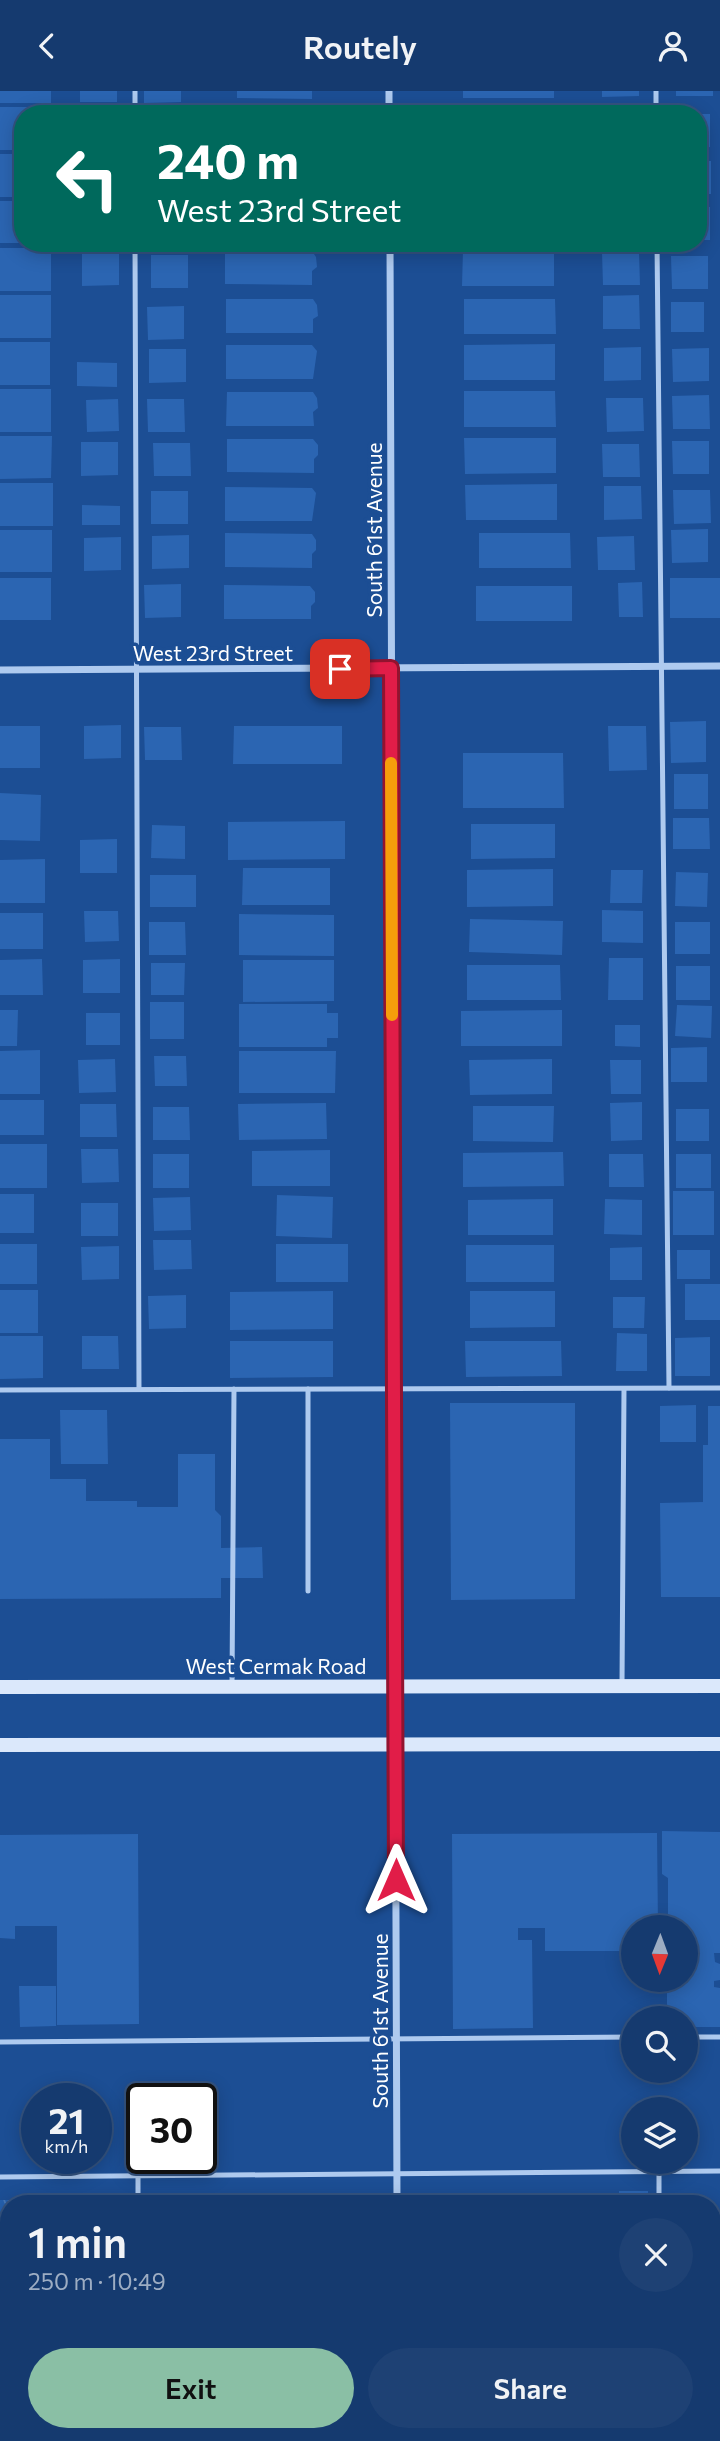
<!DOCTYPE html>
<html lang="en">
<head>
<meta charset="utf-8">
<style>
  body { margin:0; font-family:Commissioner,sans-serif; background:#1e4174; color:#f1f3f6; height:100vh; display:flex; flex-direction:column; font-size:26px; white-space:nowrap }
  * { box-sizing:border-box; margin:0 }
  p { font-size:23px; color:#9dadc3 }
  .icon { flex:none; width:38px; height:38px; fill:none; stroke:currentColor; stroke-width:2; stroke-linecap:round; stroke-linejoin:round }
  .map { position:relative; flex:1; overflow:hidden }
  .sheet { position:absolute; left:0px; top:2104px; width:721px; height:247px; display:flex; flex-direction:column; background:#153a6f; border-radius:28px 28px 0 0; box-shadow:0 4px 18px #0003,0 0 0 2px #345482 }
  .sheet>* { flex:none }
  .hud { position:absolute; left:14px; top:14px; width:693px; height:147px; border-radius:28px; box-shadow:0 4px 18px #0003,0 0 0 2px #345482; background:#00695c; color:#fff; overflow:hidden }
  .needle { width:46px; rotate:181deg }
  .controls { position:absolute; left:621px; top:1824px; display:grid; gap:14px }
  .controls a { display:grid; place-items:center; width:77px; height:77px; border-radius:50%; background:#153a6f; box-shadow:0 4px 18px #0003,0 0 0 2px #345482; font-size:35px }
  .speed { position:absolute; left:21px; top:1992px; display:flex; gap:14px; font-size:35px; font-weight:700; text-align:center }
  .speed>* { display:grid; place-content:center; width:91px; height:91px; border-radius:50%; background:#153a6f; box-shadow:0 4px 18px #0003,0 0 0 2px #345482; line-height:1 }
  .speed small { font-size:18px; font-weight:400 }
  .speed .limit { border:4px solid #111; border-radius:10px; background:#fff; color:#111 }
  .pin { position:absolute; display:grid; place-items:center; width:60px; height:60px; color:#fff; margin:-30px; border-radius:14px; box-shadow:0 4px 10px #0006 }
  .me { position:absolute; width:77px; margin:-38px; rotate:0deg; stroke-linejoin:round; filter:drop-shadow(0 0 5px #0008) }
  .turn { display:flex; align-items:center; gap:24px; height:147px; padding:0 28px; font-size:32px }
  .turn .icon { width:91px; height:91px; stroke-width:2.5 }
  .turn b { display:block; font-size:49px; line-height:60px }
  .round { display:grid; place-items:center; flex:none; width:74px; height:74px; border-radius:37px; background:#1e4174 }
  .summary { display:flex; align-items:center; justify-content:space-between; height:119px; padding:0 28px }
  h1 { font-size:42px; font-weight:600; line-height:52px }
  .action { display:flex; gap:14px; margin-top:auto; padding:14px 28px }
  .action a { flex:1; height:80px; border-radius:42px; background:#8abfa5; color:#111; font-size:28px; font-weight:600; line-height:80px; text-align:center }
  .action a+a { background:#1e4174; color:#f1f3f6 }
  header { display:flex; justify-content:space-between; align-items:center; height:91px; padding:0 28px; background:#153a6f; font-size:32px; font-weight:600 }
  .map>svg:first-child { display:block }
  .park { fill:url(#park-tufts) }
  .pitch { fill:#2560ad }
  .building { fill:#2b65b2 }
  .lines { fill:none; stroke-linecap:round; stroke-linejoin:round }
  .path { stroke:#aecaef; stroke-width:4.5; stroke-dasharray:3.5 5; stroke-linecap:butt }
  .lane { stroke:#aecaef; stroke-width:5 }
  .street { stroke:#aecaef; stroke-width:7 }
  .secondary { stroke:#dbe8fb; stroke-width:14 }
  .route-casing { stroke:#92132f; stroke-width:18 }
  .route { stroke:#e11d48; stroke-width:12 }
  .slow { stroke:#f59e0b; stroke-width:12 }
  .labels { text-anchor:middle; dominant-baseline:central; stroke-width:7; stroke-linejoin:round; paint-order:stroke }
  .street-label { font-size:21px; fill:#fff; stroke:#1c4e94 }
</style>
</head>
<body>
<header><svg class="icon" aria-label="back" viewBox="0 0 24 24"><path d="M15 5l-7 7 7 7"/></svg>Routely<svg class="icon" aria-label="person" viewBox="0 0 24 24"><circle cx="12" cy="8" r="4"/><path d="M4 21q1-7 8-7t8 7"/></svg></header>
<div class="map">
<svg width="720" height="2350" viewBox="0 0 720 2350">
  <defs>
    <pattern id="park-tufts" width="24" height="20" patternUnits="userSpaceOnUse" patternTransform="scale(1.75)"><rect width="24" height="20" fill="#2560ad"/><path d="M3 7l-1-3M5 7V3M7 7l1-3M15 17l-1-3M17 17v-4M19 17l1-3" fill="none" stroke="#4678b9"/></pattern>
  </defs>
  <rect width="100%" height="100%" fill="#1c4e94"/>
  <polygon class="park" points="0,2109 121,2109 121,2112 9,2112 9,2342 122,2342 122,2350 0,2350"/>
  <rect class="pitch" x="13" y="2342" width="95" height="8"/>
  <g class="building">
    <rect x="0" y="0" width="51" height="12"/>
    <rect x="80" y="0" width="37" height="11"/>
    <polygon points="144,0 181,0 181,11 144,12"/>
    <polygon points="237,0 312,0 312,8 237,7"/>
    <rect x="463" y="0" width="91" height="7"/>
    <polygon points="602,0 639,0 639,5 602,6"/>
    <rect x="676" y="0" width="37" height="5"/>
    <polygon points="0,16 52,16 52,23 23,23 23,59 0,59"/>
    <polygon points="237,19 312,20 314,23 237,23"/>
    <rect x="463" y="19" width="91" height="4"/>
    <rect x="698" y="23" width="12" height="33"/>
    <rect x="0" y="63" width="23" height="43"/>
    <rect x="698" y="70" width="13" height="33"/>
    <rect x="0" y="110" width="23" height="42"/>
    <rect x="698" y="116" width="12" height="33"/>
    <rect x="0" y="157" width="51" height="43"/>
    <polygon points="463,159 554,159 554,195 462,195"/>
    <polygon points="225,160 312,160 316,166 317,176 312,180 312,194 225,193"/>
    <polygon points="119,161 119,194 82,195 82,162"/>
    <polygon points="602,161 639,161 640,194 603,194"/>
    <rect x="151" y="164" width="37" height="33"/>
    <polygon points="671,165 708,165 708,198 672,198"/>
    <rect x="0" y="204" width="51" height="43"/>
    <polygon points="639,204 640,238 603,238 603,205"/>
    <polygon points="226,208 313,208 317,214 318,225 313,228 313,242 226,242"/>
    <polygon points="464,208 555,208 556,243 464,243"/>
    <rect x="671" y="211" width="33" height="30"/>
    <polygon points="184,215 184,248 148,249 147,216"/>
    <rect x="0" y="251" width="50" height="43"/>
    <polygon points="555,253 555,289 464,289 464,254"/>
    <polygon points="226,254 312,254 317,260 313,288 226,288"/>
    <polygon points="641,256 641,289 604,290 604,257"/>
    <polygon points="709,257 709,290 673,291 672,258"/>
    <polygon points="149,258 186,258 186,291 149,292"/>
    <polygon points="77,271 117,272 117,296 77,295"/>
    <rect x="0" y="298" width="51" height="43"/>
    <polygon points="464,300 555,300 556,336 464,336"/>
    <polygon points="227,301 313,301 317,307 318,317 313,321 314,335 226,335"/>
    <polygon points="709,304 710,338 673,338 672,305"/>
    <polygon points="606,307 643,307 644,340 607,341"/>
    <polygon points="118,308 119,340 87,341 86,309"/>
    <polygon points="147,308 184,308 185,341 148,341"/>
    <polygon points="0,345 52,345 51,387 0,388"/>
    <polygon points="464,347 556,347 556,382 465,383"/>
    <polygon points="227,348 313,348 318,354 318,364 314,368 314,382 227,381"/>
    <polygon points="672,350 709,350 709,383 673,383"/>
    <polygon points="81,351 118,351 118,384 81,385"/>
    <polygon points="153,352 190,352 191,385 154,385"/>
    <polygon points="602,353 639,353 640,386 603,386"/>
    <rect x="0" y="392" width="53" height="43"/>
    <polygon points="557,393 557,429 466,429 465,394"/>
    <polygon points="604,395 641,395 642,428 604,429"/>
    <polygon points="225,396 312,397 316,402 312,430 225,430"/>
    <polygon points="673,399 710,399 711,432 674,433"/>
    <rect x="151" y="400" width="37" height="33"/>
    <polygon points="82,414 120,415 120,434 82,434"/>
    <polygon points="708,438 708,471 672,472 671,439"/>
    <rect x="0" y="439" width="52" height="42"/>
    <polygon points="225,442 312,443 316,449 316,459 312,463 312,477 225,476"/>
    <polygon points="479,442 570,442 571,477 479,477"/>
    <polygon points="189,444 189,477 152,478 152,445"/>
    <polygon points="634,445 635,479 598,479 597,446"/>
    <polygon points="121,446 121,479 84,480 84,447"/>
    <rect x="0" y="487" width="51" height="42"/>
    <rect x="670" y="487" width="50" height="40"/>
    <polygon points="642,491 643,526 619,526 618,492"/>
    <polygon points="181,493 181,526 145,527 144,494"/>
    <polygon points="224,494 310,495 315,501 315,511 311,515 311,528 224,528"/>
    <rect x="476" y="495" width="96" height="35"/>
    <polygon points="706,630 706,671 671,672 670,631"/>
    <polygon points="121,634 121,667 84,668 84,635"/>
    <rect x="0" y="635" width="40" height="42"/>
    <polygon points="234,635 342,635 342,673 233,673"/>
    <polygon points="608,635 646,635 647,679 609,680"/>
    <polygon points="144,636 181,636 182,669 145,669"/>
    <polygon points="463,662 563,662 564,717 463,717"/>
    <rect x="674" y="683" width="34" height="35"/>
    <polygon points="0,702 41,704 40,750 0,749"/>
    <polygon points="673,727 709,727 710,758 673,758"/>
    <polygon points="345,730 345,768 228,769 228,731"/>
    <polygon points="471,733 555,733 555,767 471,768"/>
    <polygon points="152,734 185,735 185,768 151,767"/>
    <polygon points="117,748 117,782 80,782 80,749"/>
    <polygon points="45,768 45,812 0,812 0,769"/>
    <polygon points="243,777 330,777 330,814 242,814"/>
    <polygon points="553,778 553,815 467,816 467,779"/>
    <polygon points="611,779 643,779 642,812 610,812"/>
    <polygon points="676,781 708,782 707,816 675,815"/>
    <rect x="150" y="784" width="46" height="32"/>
    <polygon points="602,819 643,820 643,852 602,851"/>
    <polygon points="84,820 118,820 119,850 85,851"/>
    <rect x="0" y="822" width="43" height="36"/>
    <polygon points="239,823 334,824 334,865 239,864"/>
    <polygon points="470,828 563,830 562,864 469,861"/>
    <polygon points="149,831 185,831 186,864 149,864"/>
    <rect x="675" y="831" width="35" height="32"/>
    <polygon points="609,867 643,867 643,909 608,909"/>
    <polygon points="42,868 43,904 0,904 0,869"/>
    <polygon points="120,868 120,902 83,902 83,869"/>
    <polygon points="243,869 334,869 334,910 243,911"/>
    <polygon points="151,872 185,872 184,904 151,904"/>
    <polygon points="467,874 560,874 561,909 467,909"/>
    <rect x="676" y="875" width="34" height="34"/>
    <rect x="150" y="911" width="34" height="37"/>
    <polygon points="239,913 327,913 327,922 338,922 338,947 327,947 327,956 239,956"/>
    <polygon points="677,914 712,915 711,947 675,945"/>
    <polygon points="0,919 18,919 17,955 0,955"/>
    <polygon points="562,919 562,955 461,955 461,920"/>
    <rect x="86" y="922" width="34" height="32"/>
    <polygon points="615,934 640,934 640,956 615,955"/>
    <polygon points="707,956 707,991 671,991 671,957"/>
    <polygon points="40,959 40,1003 0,1003 0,960"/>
    <polygon points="239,960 336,960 335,1002 239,1002"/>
    <polygon points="154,965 186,965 187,995 155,995"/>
    <polygon points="115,968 116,1001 79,1002 78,969"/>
    <polygon points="552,968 552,1003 470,1004 469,969"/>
    <polygon points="610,969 641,969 641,1003 611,1003"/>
    <rect x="0" y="1009" width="44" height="35"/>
    <polygon points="642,1011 642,1049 611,1050 610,1012"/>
    <polygon points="326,1012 327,1048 239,1049 238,1013"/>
    <polygon points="80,1013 116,1013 117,1046 80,1046"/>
    <polygon points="473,1015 554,1015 553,1051 473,1050"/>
    <polygon points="153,1016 189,1016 190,1049 153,1049"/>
    <rect x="676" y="1018" width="33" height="32"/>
    <rect x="0" y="1053" width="47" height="44"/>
    <polygon points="81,1058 118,1058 119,1091 82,1092"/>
    <polygon points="330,1059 330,1095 252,1095 252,1060"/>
    <polygon points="563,1061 564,1095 463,1096 463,1062"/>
    <rect x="153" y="1063" width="36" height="34"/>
    <polygon points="609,1063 643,1063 644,1096 609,1096"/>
    <rect x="676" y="1063" width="35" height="34"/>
    <rect x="673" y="1100" width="41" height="44"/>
    <rect x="0" y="1103" width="34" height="39"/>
    <polygon points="277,1104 333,1106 332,1147 276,1145"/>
    <polygon points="190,1106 191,1139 154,1140 153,1107"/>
    <polygon points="553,1108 553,1144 468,1144 468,1109"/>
    <polygon points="605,1108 642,1109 642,1144 604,1143"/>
    <rect x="81" y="1112" width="37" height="33"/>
    <polygon points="153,1149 191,1149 192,1178 154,1179"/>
    <rect x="0" y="1153" width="37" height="40"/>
    <rect x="276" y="1153" width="72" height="38"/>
    <rect x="466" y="1154" width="88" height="37"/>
    <polygon points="119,1155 119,1188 82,1189 81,1156"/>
    <polygon points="642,1156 642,1189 610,1189 610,1157"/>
    <rect x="677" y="1159" width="33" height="29"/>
    <rect x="685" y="1193" width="35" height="36"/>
    <rect x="0" y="1199" width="38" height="43"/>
    <polygon points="333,1200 333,1238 230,1239 230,1201"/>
    <polygon points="470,1200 555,1200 555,1236 470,1237"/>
    <polygon points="186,1204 186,1237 149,1238 148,1205"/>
    <polygon points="613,1206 645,1206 644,1237 613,1237"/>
    <polygon points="617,1242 647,1243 647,1280 616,1280"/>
    <polygon points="0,1245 43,1245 43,1287 0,1288"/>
    <polygon points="82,1245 118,1245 119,1278 82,1278"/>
    <polygon points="710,1246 710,1285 675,1285 675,1247"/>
    <polygon points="230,1250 333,1250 333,1286 230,1287"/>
    <polygon points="465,1250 561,1250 562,1285 466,1286"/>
    <polygon points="450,1312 575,1312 575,1508 451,1509"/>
    <polygon points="696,1314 696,1351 660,1351 660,1315"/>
    <polygon points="708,1315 720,1315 720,1506 661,1506 660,1412 703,1411 703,1354 708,1354"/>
    <polygon points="60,1319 107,1319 108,1373 61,1373"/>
    <polygon points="0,1348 50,1348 50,1388 86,1388 86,1410 137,1410 137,1416 178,1416 178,1363 215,1363 215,1419 221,1425 221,1457 262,1456 263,1487 221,1487 221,1507 0,1508"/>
    <polygon points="662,1740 720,1741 720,1862 714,1862 715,1871 720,1873 720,1889 714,1890 714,1896 720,1897 720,1936 686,1936 686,1927 667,1927 667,1888 686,1888 686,1836 668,1836 668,1787 662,1783"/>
    <polygon points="657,1742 658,1836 634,1836 634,1860 545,1860 545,1837 518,1837 518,1849 532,1849 533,1937 453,1938 452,1743"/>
    <polygon points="138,1743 139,1933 57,1934 57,1835 15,1835 15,1848 0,1847 0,1744"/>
    <polygon points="19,1895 56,1895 56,1935 20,1936"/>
    <rect x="619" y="2100" width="29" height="12"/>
    <polygon points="152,2104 187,2105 187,2112 152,2112"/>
    <polygon points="712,2253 719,2253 718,2287 712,2287"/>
    <rect x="237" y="2342" width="106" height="8"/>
    <rect x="463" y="2342" width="95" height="8"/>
    <polygon points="611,2342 646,2342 646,2350 610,2350"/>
  </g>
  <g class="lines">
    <polyline class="path" points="0,2155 9,2155"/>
    <g class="lane">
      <polyline points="135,0 135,23"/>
      <polyline points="656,0 656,23"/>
      <polyline points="135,152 139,1298"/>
      <polyline points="657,152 669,1297"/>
      <polyline points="0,1299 720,1297"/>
      <polyline points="308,1500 308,1298"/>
      <polyline points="622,1594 624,1298"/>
      <polyline points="232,1595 234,1298"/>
      <polyline points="686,1946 720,1946"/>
      <polyline points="0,1951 634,1946"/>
      <polyline points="659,2080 659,2112"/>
      <polyline points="0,2086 720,2080"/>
      <polyline points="138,2112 138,2086"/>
      <polyline points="660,2342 661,2350"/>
      <polyline points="137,2350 137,2342"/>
    </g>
    <g class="street">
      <polyline points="389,0 389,23"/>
      <polyline points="390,152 397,2112"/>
      <polyline points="0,579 720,575"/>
      <polyline points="397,2342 397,2350"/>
    </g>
    <g class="secondary">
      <polyline points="0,1596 720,1595"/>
      <polyline points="0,1654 720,1653"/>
    </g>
  </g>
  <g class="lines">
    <defs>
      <polyline id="route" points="340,578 391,577 396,1789"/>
    </defs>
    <use href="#route" class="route-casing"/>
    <use href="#route" class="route"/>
    <polyline class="slow" points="391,672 392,924"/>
  </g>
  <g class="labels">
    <g class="street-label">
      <text transform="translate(373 439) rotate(-90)">South 61st Avenue</text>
      <text x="213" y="561">West 23rd Street</text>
      <text x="276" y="1574">West Cermak Road</text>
      <text transform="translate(379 1930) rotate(-90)">South 61st Avenue</text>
    </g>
  </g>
</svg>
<div class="controls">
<a><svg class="needle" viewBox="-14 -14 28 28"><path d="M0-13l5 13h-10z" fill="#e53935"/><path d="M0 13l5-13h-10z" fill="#9dadc3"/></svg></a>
<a><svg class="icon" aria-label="search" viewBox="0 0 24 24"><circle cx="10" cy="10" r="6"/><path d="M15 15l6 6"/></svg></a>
<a><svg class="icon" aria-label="layers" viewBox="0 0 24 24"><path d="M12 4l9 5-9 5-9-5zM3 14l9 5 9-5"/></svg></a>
</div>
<div class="speed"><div>21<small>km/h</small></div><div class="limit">30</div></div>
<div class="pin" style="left:340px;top:578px;background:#d93025"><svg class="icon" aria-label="arrive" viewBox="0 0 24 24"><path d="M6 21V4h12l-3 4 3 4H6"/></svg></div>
<svg class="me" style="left:396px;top:1789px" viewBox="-20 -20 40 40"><path d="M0-17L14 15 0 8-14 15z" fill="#e11d48" stroke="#fff" stroke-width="4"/></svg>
<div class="hud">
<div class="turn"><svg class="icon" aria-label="left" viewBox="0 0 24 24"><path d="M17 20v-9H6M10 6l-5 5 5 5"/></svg><div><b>240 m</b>West 23rd Street</div></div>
</div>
<section class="sheet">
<div class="summary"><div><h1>1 min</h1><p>250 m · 10:49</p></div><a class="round"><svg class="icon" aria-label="close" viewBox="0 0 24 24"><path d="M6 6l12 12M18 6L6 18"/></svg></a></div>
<div class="action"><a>Exit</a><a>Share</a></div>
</section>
</div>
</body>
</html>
